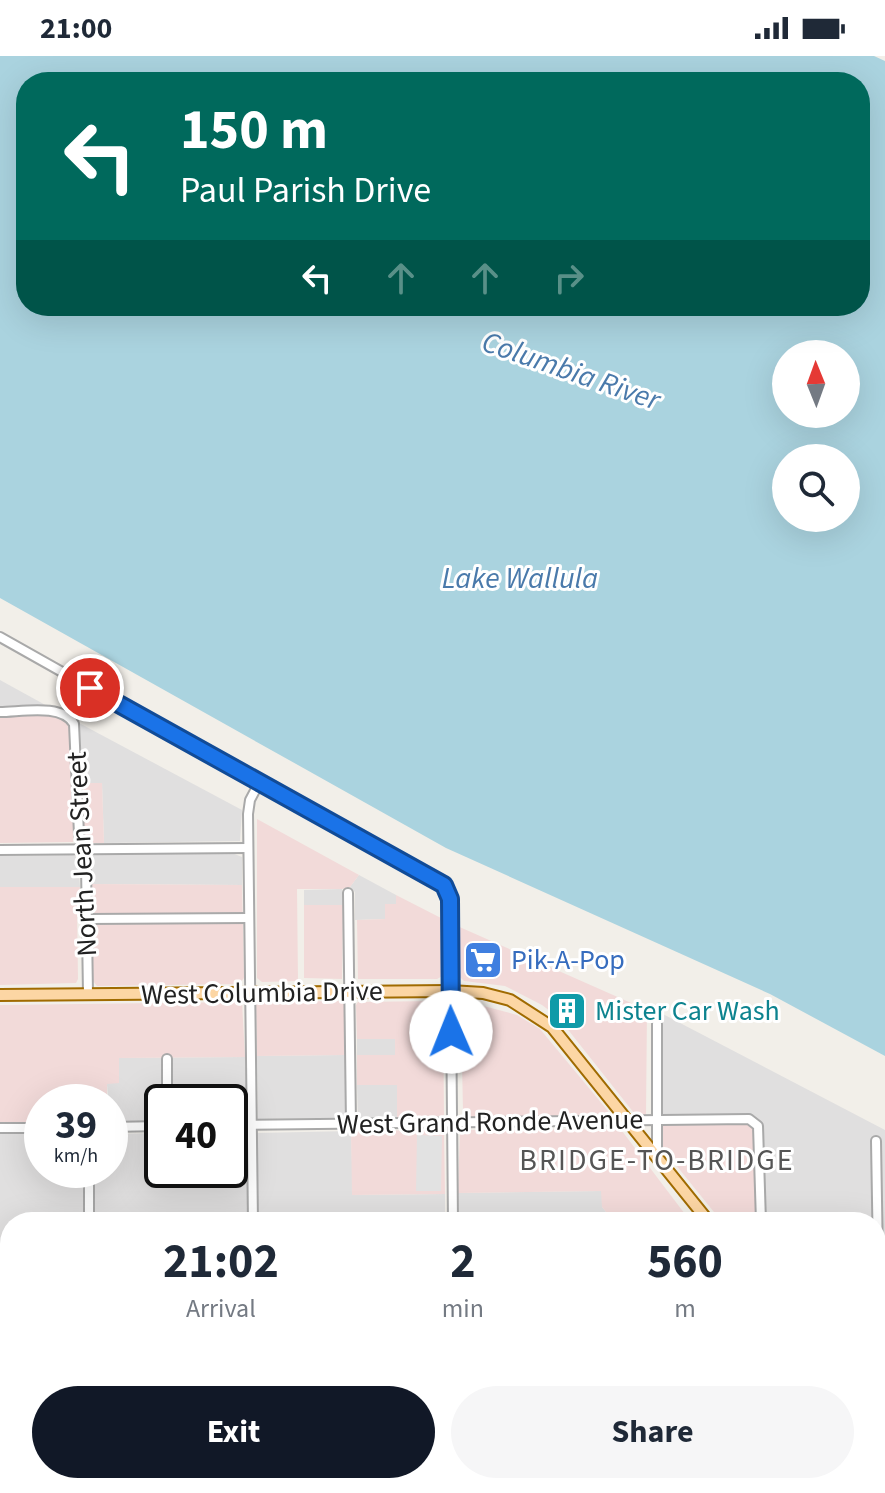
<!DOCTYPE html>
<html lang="en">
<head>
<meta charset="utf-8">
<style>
  body { margin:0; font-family:"Source Sans 3",sans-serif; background:#f6f6f7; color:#1f2937; height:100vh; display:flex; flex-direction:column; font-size:30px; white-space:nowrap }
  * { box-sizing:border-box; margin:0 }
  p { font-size:26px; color:#747a83 }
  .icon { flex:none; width:44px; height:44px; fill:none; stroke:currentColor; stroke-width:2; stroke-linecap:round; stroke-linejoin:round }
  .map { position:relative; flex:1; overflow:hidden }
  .sheet { position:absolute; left:0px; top:1156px; width:886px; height:282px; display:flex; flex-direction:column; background:#fff; border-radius:32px 32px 0 0; box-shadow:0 8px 32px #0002 }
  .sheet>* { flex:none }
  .top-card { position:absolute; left:16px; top:16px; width:854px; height:244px; border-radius:32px; box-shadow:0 8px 32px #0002; background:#00695c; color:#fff; overflow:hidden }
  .needle { width:52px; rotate:359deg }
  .fabs { position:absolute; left:772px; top:284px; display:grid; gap:16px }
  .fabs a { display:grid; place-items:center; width:88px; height:88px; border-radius:50%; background:#fff; box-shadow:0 8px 32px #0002; font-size:40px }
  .speed { position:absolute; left:24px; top:1028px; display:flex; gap:16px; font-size:40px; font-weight:700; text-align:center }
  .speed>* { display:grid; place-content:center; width:104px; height:104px; border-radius:50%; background:#fff; box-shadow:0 8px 32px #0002; line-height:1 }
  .speed small { font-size:20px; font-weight:400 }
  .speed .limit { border:4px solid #111; border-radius:12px; background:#fff; color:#111 }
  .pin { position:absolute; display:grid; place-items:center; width:68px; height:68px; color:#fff; margin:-34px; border:4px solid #fff; border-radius:50%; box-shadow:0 2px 8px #0007 }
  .me { position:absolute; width:88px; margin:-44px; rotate:359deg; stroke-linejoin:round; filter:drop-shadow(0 0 6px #0008) }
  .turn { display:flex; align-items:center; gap:28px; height:168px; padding:0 32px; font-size:36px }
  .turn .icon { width:104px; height:104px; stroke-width:2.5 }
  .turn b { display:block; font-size:56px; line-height:68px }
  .lanes { display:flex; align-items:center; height:76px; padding:0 32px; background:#0003; justify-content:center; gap:40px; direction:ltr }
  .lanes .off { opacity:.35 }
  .eta { display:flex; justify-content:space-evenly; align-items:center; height:136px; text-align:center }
  .eta b { font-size:48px; font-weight:700; line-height:56px }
  .action { display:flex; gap:16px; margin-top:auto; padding:16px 32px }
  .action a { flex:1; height:92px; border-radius:48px; background:#111827; color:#fff; font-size:32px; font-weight:700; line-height:92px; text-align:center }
  .action a+a { background:#f6f6f7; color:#1f2937 }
  .status { display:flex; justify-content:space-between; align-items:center; height:56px; padding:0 40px; background:#fff; direction:ltr }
  .status svg { height:22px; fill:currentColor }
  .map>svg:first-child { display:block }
  .residential { fill:#e0dfdf }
  .commercial { fill:#f2dad9 }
  .industrial { fill:#ebdbe8 }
  .grass { fill:#cdebb0 }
  .parking { fill:#e2e2e2 }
  .water { fill:#aad3df; fill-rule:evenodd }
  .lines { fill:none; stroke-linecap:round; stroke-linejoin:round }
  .minor-casing { stroke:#a9a9a9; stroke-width:12 }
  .major-casing { stroke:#a06b00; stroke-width:14 }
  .minor { stroke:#fff; stroke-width:8 }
  .major { stroke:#fcd6a4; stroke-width:10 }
  .rail { stroke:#707070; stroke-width:2; stroke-dasharray:16 16; stroke-linecap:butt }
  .route-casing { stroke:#114b97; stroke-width:20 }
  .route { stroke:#1a73e8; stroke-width:14 }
  .labels { text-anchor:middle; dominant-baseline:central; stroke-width:6; stroke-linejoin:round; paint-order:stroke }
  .street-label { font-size:28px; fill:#222; stroke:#fff }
  .shop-label { font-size:28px; fill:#366cbe; stroke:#fff; text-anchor:start }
  .culture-label { font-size:28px; fill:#0d838f; stroke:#fff; text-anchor:start }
  .water-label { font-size:30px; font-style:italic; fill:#4a7aab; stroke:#fff }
  .neighbourhood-label { font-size:30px; letter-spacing:2px; fill:#555; stroke:#fff }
</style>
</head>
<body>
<div class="status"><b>21:00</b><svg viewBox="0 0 49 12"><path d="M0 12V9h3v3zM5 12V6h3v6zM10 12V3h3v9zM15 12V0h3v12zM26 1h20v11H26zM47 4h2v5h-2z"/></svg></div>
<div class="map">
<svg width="885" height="1437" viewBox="0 0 885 1437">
  <rect width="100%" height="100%" fill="#f2efe9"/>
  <g class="residential">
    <polygon points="0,624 49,651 0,652"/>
    <polygon points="79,667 242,754 240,785 104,787 102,727 83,727"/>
    <polygon points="232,797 242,801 242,829 92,828 91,802 95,798"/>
    <polygon points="73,799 78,802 80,831 0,831 0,800"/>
    <polygon points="359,819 396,839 396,848 385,863 355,864 355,836 350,831"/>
    <polygon points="342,833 343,849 304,849 304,834"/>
    <polygon points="659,956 885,1074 885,1199 876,1199 876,1166 758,1165 661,1066"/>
    <polygon points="395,982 395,999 357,999 357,983"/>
    <polygon points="345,999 345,1062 258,1063 257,1000"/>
    <polygon points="245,1001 247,1064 230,1064 230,1046 162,1046 162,1065 110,1066 107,1028 119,1002"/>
    <polygon points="357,1029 397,1029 397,1061 358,1062"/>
    <polygon points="351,1075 353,1139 445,1138 445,1166 256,1166 257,1077"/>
    <polygon points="162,1077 162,1114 230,1114 230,1077 250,1078 249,1166 95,1166 95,1114 110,1114 110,1078"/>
    <polygon points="0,1078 42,1078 42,1114 83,1114 83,1166 10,1166 10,1209 0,1209"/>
    <polygon points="602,1135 602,1151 614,1166 459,1166 458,1137"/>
    <rect x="876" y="1209" width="9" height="63"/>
    <polygon points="10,1218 10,1320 0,1318 0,1219"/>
  </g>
  <g class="commercial">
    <polygon points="55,658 67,663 73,674 73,786 0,787 0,659"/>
    <polygon points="83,727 102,727 104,787 87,787 84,784"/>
    <polygon points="257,763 359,819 350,831 342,833 297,833 298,925 262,926 257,922"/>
    <polygon points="92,828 242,829 244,922 239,928 97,930 93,925"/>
    <polygon points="0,831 80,831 77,852 78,923 76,927 0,929"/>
    <polygon points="396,839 441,862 444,919 437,923 358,923 357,864 385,863 385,848 396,848"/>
    <polygon points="304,849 343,849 342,923 304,922"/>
    <polygon points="455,869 647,954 646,1059 634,1057 558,961 542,949 505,930 464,925 458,919"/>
    <polygon points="342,945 344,947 345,999 257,1000 256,946"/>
    <polygon points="436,945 443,951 444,1060 397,1061 397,1029 357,1029 357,999 395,999 395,983 357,983 356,949 358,946"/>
    <polygon points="242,946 245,1001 119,1002 119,1027 107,1028 107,1046 42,1046 42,1067 0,1067 0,949"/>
    <polygon points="465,948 476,948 517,959 540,973 608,1055 606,1060 466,1061 463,1055 461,960"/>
    <polygon points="757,1064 758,1166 722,1166 663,1093 661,1066"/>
    <polygon points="617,1073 622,1075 691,1166 614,1166 602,1151 601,1135 458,1137 460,1074"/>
    <polygon points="439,1074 444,1079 445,1138 352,1139 351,1075"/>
    <rect x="876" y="1272" width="9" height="63"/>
    <polygon points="876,1391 885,1401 885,1437 769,1437 768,1428 876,1428"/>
  </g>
  <g class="industrial">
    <polygon points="258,1428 448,1428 448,1437 256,1437"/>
    <polygon points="462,1428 758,1428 758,1437 470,1437 463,1434"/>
  </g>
  <polygon class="grass" points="0,1318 10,1320 10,1428 258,1428 256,1437 0,1437"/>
  <g class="parking">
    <polygon points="417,1079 442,1080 441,1135 416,1135"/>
    <polygon points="795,1428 839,1428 846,1437 796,1437"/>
  </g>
  <path class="water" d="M0,0H874L885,5V1000L770,938L446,792L0,542ZM26,26H860V250H26ZM786,298H846V358H786ZM786,402H846V462H786Z"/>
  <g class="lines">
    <defs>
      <g id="minor">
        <polyline points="0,581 446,832 450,843 453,1166"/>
        <path d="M0,656C21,656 62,647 74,668L79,778L86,810L88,938"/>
        <polyline points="0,794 248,792"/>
        <polyline points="348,837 351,1068"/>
        <polyline points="87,863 249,862"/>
        <polyline points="167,1003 167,1046"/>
        <polyline points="230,1069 749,1063 758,1070 761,1166"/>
        <polyline points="110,1071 162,1070"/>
        <polyline points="0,1072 42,1072"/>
        <polyline points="876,1085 878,1203"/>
        <polyline points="657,1101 657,968"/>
        <polyline points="89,1114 89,1166"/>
        <polyline points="170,1114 170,1121"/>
        <polyline points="253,1166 248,758 250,744 259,727"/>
        <polyline points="0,1214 10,1214"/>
        <polyline points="876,1344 885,1344"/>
        <polyline points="456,1428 456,1437"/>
        <polyline points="764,1428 764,1437"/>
      </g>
      <g id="major">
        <polyline points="0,939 450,935 483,937 510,944 552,971 709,1166"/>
        <polyline points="876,1376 885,1387"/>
      </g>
    </defs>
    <use href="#minor" class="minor-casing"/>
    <use href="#major" class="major-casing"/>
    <use href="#minor" class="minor"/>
    <use href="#major" class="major"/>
    <g class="rail">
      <polyline points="0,1330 10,1332"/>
      <polyline points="0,1413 10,1415"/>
      <polyline points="26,1428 74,1437"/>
      <polyline points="73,1428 104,1437"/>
      <polyline points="513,1428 559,1437"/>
    </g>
  </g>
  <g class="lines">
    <defs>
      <polyline id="route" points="90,632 444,829 450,843 451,976"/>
    </defs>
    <use href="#route" class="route-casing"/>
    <use href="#route" class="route"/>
  </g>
  <defs>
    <symbol id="supermarket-square" viewBox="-11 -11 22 22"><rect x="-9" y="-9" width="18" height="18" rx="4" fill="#3f7fe0" stroke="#fff"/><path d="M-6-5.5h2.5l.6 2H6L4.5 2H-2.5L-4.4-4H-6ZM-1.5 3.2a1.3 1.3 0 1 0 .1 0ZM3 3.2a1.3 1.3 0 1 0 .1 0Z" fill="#fff"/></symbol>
    <symbol id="building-square" viewBox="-11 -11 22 22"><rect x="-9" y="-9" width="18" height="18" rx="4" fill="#0f9aa8" stroke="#fff"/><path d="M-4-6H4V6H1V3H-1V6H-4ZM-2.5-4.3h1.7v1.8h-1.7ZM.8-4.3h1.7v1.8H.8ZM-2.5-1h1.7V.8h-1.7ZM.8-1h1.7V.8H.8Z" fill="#fff"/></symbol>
  </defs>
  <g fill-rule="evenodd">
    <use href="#supermarket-square" x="461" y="882" width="44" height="44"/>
    <use href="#building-square" x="545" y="933" width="44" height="44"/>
  </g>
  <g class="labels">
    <g class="street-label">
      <text transform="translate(82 798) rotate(-93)">North Jean Street</text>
      <text transform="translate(262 937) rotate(-1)">West Columbia Drive</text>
      <text transform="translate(490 1066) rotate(-1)">West Grand Ronde Avenue</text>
    </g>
    <g class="shop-label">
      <text x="511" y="904">Pik-A-Pop</text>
    </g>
    <g class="culture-label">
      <text x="595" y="955">Mister Car Wash</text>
    </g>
    <g class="water-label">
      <text transform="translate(571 315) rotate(19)">Columbia River</text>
      <text x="520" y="522">Lake Wallula</text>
    </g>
    <g class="neighbourhood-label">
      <text x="657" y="1104">BRIDGE-TO-BRIDGE</text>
    </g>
  </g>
</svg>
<div class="fabs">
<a><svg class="needle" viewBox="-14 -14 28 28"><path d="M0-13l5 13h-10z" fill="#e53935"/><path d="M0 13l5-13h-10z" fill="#747a83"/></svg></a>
<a><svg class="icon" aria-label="search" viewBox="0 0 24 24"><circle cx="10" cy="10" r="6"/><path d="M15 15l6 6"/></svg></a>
</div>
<div class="speed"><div>39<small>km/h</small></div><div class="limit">40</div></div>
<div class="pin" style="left:90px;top:632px;background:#d93025"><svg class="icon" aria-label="arrive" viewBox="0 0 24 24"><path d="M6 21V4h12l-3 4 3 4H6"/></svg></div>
<svg class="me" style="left:451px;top:976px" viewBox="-20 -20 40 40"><circle r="19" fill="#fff"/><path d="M0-13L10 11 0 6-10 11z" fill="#1a73e8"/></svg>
<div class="top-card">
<div class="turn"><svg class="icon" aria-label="left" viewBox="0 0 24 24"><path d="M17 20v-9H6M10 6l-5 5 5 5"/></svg><div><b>150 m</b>Paul Parish Drive</div></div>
<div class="lanes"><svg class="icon" aria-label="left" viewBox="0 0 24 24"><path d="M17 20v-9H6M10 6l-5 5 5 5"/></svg><svg class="icon off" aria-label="ahead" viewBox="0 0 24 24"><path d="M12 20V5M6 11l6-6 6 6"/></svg><svg class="icon off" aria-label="ahead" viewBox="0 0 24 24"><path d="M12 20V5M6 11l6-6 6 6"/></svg><svg class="icon off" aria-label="right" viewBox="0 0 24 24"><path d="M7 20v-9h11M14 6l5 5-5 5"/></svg></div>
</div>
<section class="sheet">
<div class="eta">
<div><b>21:02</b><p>Arrival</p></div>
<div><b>2</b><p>min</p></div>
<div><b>560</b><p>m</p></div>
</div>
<div class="action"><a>Exit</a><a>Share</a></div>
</section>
</div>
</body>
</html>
